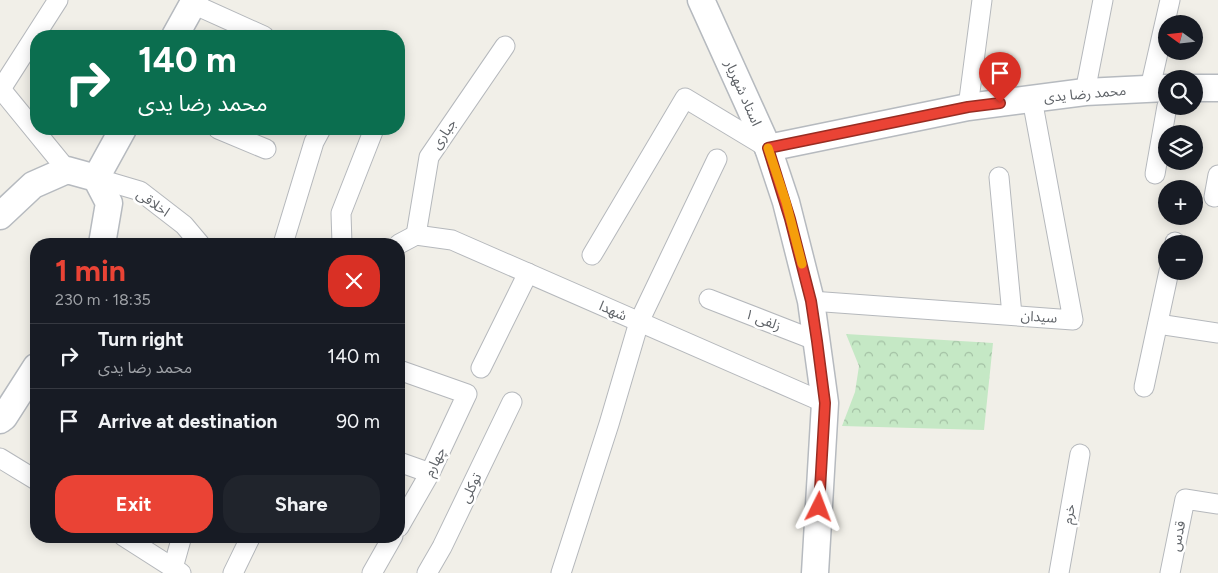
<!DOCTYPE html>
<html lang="en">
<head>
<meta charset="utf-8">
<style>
  body { margin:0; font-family:Figtree,"Noto Sans Arabic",sans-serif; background:#20242c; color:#f1f3f6; height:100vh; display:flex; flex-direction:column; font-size:19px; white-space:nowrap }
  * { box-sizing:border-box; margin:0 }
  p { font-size:16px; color:#9ea1a6 }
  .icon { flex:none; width:28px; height:28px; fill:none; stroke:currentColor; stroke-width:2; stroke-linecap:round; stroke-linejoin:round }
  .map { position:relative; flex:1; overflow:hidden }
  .side { position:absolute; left:30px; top:238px; width:375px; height:305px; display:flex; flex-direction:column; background:#171b24; border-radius:20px; box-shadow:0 2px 12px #0003 }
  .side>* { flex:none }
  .banner { position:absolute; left:30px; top:30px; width:375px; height:105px; border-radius:20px; box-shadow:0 2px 12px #0003; background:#0b6e4f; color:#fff; overflow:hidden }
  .needle { width:32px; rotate:285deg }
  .fabs { position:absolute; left:1158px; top:15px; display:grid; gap:10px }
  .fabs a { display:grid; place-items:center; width:45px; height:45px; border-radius:50%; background:#171b24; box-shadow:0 2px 12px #0003; font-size:25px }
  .pin { position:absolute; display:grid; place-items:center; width:42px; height:42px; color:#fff; margin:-51px -21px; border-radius:50% 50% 50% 0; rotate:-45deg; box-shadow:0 0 5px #0007 }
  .pin .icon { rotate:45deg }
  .me { position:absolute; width:55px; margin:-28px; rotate:3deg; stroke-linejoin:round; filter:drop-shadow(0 0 4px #0008) }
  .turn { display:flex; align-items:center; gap:18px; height:105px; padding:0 25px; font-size:22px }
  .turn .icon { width:65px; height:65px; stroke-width:2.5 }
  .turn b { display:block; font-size:35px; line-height:42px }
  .round { display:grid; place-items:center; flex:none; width:52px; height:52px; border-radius:20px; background:#20242c }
  .overview { display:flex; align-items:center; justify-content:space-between; height:85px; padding:0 25px }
  h1 { font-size:30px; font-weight:700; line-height:38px; color:#ea4335 }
  .button { display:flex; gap:10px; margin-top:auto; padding:10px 25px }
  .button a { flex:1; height:58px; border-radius:20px; background:#ea4335; color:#fff; font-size:20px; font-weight:700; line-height:58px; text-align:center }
  .button a+a { background:#20242c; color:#f1f3f6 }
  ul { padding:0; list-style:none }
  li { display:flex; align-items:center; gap:15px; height:65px; padding:0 25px; border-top:1px solid #363941 }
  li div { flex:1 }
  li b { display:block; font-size:19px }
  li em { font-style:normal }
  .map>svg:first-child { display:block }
  .park { fill:url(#park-crowns) }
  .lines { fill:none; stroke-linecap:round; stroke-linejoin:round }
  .minor-casing { stroke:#b5b8bc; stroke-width:21 }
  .secondary-casing { stroke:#b6babf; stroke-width:29 }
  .minor { stroke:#fff; stroke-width:19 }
  .secondary { stroke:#fff; stroke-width:26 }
  .route-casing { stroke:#982c22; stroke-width:12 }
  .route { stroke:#ea4335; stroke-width:9 }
  .slow { stroke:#f59e0b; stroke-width:9 }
  .labels { text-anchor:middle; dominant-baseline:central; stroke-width:5; stroke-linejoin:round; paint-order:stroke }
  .street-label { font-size:14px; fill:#5f6368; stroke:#fff }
</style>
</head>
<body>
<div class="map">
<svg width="1218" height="573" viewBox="0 0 1218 573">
  <defs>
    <pattern id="park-crowns" width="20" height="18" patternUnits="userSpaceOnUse" patternTransform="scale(1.25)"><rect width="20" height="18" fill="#c5e8c5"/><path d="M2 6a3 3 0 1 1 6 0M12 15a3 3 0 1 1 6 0" fill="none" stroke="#a3c0a4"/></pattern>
  </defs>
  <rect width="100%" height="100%" fill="#f1efe8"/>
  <polygon class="park" points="846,334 993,343 984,430 842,426 855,392 859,366"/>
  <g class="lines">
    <defs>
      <g id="minor">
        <polyline points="193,4 264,36"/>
        <polyline points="0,88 67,170"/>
        <polyline points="1150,88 1170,0"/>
        <polyline points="1,89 58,0"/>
        <polyline points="1085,92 1103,0"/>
        <polyline points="968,107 982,0"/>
        <polyline points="218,129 266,149"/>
        <polyline points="1155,174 1167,106"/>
        <polyline points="999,177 1012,315"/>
        <polyline points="96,178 140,191 184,225 200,244"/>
        <polyline points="1214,197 1218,175"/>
        <polyline points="416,235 429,157 505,46"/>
        <polyline points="283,244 314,142 321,129"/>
        <polyline points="342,244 341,213 374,129"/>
        <polyline points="399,244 416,235 452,240 825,403"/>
        <polyline points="1175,244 1175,242"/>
        <polyline points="592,255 685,98 768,148"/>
        <polyline points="709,299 817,341"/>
        <polyline points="811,301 1073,320 1032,99"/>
        <polyline points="1158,324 1218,333"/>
        <polyline points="481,368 528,273"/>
        <polyline points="399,370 467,394 430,473 399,527"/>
        <polyline points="1144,387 1169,271"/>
        <polyline points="0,458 36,480"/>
        <polyline points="399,462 430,473"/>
        <polyline points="123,536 181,573"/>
        <polyline points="173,568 182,536"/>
        <polyline points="233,573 251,536"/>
        <polyline points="372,573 393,536"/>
        <polyline points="427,573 442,547 512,402"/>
        <polyline points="561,573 609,424 639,322 717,159"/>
        <polyline points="1059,573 1080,454"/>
        <polyline points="1170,573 1185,499 1218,504"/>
      </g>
      <g id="secondary">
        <polyline points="701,0 768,148 786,202 811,301 825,403 815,573"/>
        <polyline points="175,36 195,0"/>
        <polyline points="1194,88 1218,88"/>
        <polyline points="768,148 968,107 1085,92 1166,88"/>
        <polyline points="96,178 123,129"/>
        <polyline points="0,216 33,185 67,170 96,178 109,203 102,244"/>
        <polyline points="0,420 4,417 36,367"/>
      </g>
    </defs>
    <use href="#minor" class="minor-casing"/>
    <use href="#secondary" class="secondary-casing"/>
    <use href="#minor" class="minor"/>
    <use href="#secondary" class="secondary"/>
  </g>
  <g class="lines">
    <defs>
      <polyline id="route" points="819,507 825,403 817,341 811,301 790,219 768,148 968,107 1000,103"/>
    </defs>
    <use href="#route" class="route-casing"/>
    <use href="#route" class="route"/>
    <polyline class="slow" points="768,148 786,202 802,264"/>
  </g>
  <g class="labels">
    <g class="street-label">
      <text transform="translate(743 93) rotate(66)">استاد شهریار</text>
      <text transform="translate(1085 94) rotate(-5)">محمد رضا یدی</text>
      <text transform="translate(444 134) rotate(-56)">جباری</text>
      <text transform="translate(153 203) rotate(35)">اخلاقی</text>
      <text transform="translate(613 311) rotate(24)">شهدا</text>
      <text transform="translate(1039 317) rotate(4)">سیدان</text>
      <text transform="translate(763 320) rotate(21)">زلفی ۱</text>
      <text transform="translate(435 462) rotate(-64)">چهارم</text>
      <text transform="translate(471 488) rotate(-64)">توکلی</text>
      <text transform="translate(1069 514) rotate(-80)">خرم</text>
      <text transform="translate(1178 536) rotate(-79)">قدس</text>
    </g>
  </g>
</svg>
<div class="fabs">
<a><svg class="needle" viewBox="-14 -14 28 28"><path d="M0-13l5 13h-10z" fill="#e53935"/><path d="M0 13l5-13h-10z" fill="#9ea1a6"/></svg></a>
<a><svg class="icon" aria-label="search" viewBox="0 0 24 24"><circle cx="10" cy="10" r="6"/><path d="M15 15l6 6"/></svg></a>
<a><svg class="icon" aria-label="layers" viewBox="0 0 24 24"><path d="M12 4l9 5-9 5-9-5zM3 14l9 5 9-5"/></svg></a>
<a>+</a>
<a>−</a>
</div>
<div class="pin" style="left:1000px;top:103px;background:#d93025"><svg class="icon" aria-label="arrive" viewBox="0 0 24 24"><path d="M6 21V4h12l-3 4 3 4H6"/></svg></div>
<svg class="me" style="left:819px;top:507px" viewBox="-20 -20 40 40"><path d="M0-17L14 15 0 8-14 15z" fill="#ea4335" stroke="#fff" stroke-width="4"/></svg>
<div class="banner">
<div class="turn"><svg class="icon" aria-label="right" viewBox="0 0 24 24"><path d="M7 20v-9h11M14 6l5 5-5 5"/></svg><div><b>140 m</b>محمد رضا یدی</div></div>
</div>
<section class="side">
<div class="overview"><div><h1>1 min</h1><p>230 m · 18:35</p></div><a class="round" style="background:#d93025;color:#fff"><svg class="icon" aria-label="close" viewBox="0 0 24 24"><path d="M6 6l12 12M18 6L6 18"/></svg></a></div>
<ul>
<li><svg class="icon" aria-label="right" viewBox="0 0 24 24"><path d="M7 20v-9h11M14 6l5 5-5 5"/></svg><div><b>Turn right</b><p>محمد رضا یدی</p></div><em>140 m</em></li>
<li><svg class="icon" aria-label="arrive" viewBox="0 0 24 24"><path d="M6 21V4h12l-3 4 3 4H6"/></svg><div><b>Arrive at destination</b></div><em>90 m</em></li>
</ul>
<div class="button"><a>Exit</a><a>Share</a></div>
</section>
</div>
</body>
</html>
